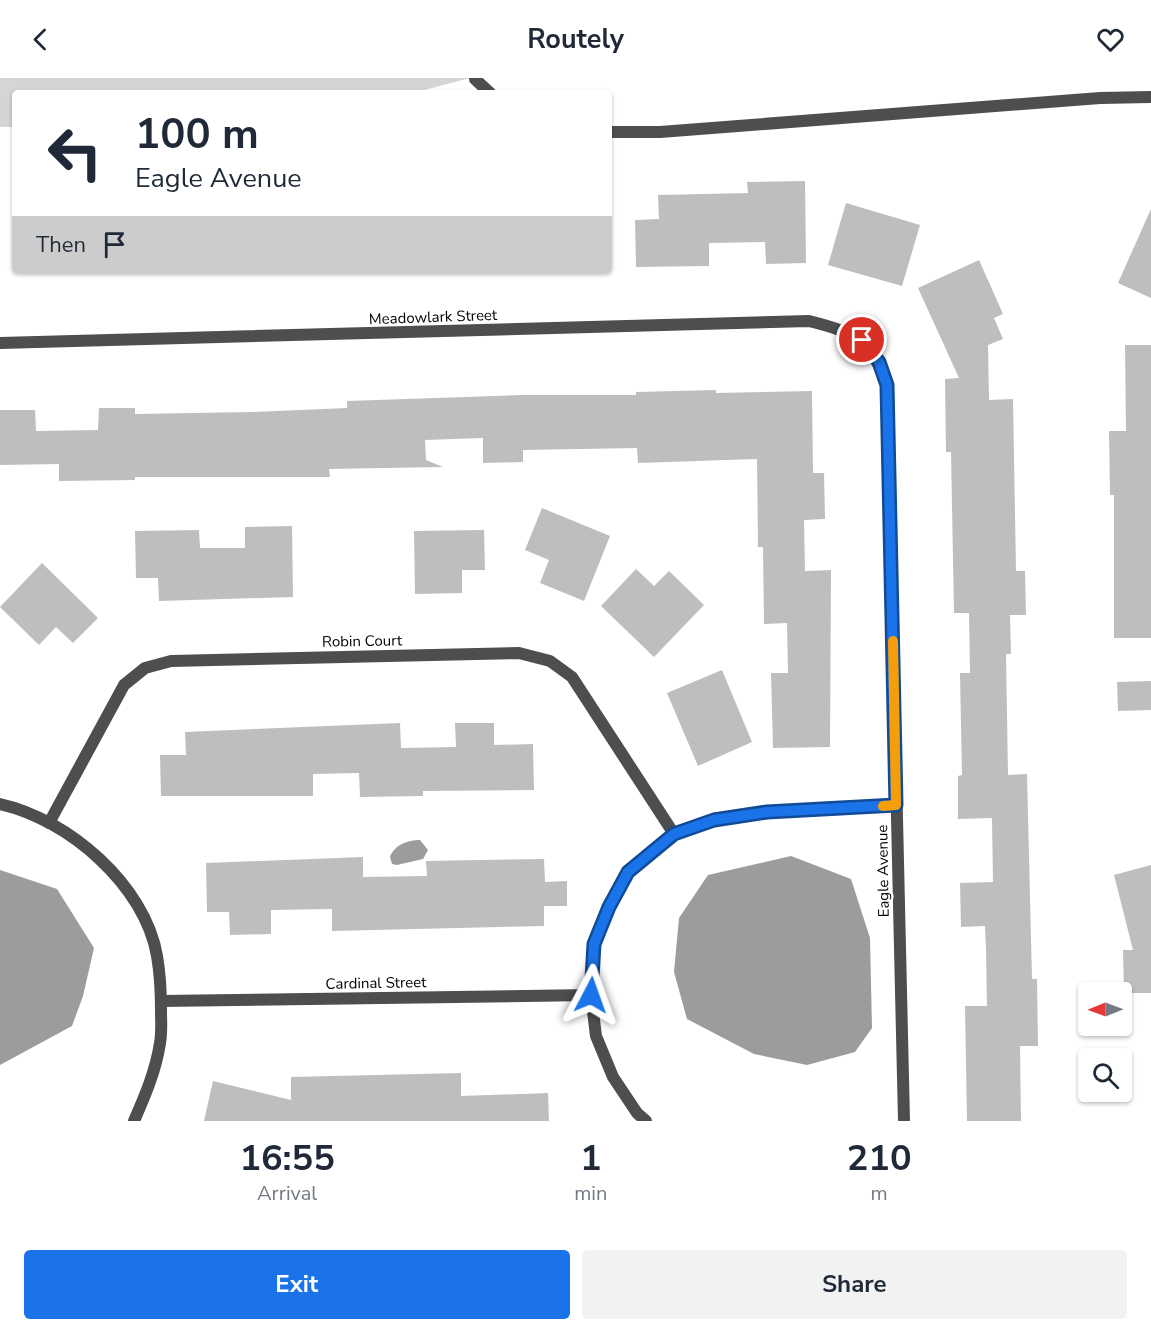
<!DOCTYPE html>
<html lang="en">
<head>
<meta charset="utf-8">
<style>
  body { margin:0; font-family:"Nunito Sans",sans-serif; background:#f2f2f3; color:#1f2937; height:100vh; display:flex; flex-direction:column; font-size:22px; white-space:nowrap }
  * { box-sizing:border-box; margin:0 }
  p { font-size:20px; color:#747a83 }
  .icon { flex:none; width:33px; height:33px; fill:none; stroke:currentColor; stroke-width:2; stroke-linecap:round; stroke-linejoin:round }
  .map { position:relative; height:1043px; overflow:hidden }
  .drawer { display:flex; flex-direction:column; background:#fff; flex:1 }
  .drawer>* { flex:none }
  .top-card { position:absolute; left:12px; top:12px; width:600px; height:183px; border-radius:6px; box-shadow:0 2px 4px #0004; background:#fff; color:#1f2937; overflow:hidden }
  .needle { width:39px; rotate:269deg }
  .fabs { position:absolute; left:1078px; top:904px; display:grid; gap:12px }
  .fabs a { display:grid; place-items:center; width:54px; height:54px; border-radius:6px; background:#fff; box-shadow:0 2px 4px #0004; font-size:30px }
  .pin { position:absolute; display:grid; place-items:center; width:51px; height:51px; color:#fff; margin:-26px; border:3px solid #fff; border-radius:50%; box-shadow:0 2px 6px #0007 }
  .me { position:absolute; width:66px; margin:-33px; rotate:4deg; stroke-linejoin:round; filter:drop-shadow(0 0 4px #0008) }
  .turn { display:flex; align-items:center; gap:21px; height:126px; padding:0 24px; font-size:27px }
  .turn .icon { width:78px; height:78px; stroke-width:2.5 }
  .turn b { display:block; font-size:42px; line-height:51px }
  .then { display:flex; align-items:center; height:57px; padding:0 24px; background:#0003; gap:12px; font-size:22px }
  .eta { display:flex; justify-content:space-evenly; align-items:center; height:102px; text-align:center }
  .eta b { font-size:36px; font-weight:700; line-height:42px }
  .primary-button { display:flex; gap:12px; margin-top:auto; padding:12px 24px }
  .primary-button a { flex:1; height:69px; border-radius:6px; background:#1a73e8; color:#fff; font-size:24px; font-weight:700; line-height:69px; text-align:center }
  .primary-button a+a { background:#f2f2f3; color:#1f2937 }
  header { display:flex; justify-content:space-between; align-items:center; height:78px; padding:0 24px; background:#fff; font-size:27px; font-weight:700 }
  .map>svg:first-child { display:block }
  .green { fill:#d5d5d5 }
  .water { fill:#9c9c9c }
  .building { fill:#bebebe }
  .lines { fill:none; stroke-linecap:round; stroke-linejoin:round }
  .service { stroke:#4e4e4e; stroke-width:12 }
  .minor { stroke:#4e4e4e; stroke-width:12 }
  .route-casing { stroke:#114b97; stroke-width:15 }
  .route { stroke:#1a73e8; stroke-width:10 }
  .slow { stroke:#f59e0b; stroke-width:10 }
  .labels { text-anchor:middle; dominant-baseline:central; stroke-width:4.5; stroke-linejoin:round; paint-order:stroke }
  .street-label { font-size:15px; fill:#000; stroke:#fff }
</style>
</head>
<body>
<header><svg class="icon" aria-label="back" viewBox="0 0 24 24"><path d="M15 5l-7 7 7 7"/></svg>Routely<svg class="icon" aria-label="heart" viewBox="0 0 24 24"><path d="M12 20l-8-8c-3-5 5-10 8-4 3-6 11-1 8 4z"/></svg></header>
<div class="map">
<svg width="1151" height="1043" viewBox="0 0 1151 1043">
  <rect width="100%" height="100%" fill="#fff"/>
  <polygon class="green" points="0,0 470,0 413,15 15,15 15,49 0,49"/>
  <g class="water">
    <path d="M420,762L428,772L423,781L397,787L392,786L390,779C394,767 408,762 420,762Z"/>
    <polygon points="791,778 851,801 870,860 872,950 855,974 807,987 754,976 687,941 674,894 679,840 708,797"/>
    <polygon points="0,792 57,811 94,870 83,918 72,948 0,987"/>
  </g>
  <g class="building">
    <polygon points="805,103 806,185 766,186 765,164 709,165 709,188 636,189 635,142 659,141 658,117 748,115 747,104"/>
    <polygon points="846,125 920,147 902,208 828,187"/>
    <polygon points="1151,131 1151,220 1118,205"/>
    <polygon points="979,182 1003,236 994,240 1003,261 988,267 989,322 1013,321 1016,493 1025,493 1026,537 1010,537 1011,576 1006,576 1008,697 1027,696 1032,901 1037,901 1038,968 1020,968 1021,1043 967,1043 965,928 987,928 986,872 985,848 961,849 960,805 993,804 992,740 958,741 958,698 962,697 960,595 970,595 969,535 954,535 951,374 946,374 945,301 959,300 918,210"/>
    <polygon points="1125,267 1151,267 1151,560 1114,560 1114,417 1110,417 1109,353 1126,353"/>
    <polygon points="716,312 716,315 812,313 813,395 824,395 825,441 804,442 805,493 831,492 830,669 773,670 771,595 788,595 787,545 764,546 763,469 758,469 757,381 638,385 637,370 523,372 523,384 483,385 483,360 425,362 426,382 443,389 329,391 330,399 135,399 135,402 59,403 59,386 0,387 0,332 35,332 36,353 98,352 99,330 135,330 135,336 252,334 347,330 347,323 522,317 636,317 636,314"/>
    <polygon points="542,430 610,458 584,523 540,505 549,482 525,472"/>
    <polygon points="292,448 293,519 159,523 158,500 136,500 135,453 199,452 200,470 245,470 245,449"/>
    <polygon points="484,452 485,492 462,492 462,515 415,516 414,453"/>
    <polygon points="42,485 98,540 73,565 56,549 39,567 0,529"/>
    <polygon points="636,491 654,508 669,493 704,527 654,579 601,528"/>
    <polygon points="722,592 752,664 698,688 667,615"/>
    <polygon points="1151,603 1151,632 1118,633 1117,604"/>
    <polygon points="400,645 401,670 456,669 455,645 494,645 494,667 533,666 534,712 423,713 423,718 360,719 359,695 313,696 313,718 161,718 160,677 186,677 185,654"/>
    <polygon points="363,779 363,799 427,798 426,783 544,781 545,804 567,803 567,828 544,828 544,848 332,853 332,831 271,832 271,856 230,857 229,834 207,834 206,785"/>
    <polygon points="1151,787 1151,915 1124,915 1123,872 1133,872 1114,797"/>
    <polygon points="461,995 461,1018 548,1015 549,1043 204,1043 213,1003 291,1022 291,999"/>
  </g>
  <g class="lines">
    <g class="service">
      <polyline points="475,1 490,15"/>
      <polyline points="609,54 660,54 1100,20 1151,19"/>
    </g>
    <g class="minor">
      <path d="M0,265L809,243C853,254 872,262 887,307L904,1043"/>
      <path d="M0,726C68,741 145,807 157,878C160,895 161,915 161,933C161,943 162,955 160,965C156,992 145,1018 134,1043"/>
      <polyline points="49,745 124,607 145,590 171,583 519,575 550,583 572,599 674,756"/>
      <polyline points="161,923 591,917"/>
      <polyline points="646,1043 637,1035 613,999 596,958 591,917 594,866 609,829 628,794 674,756 714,742 767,734 896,727"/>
    </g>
  </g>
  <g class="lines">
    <defs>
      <polyline id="route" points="591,917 594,866 609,829 628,794 674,756 714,742 767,734 896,727 887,307 879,284 862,262"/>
    </defs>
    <use href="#route" class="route-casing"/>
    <use href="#route" class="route"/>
    <polyline class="slow" points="883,728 896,727 893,563"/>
  </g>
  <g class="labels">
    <g class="street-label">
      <text transform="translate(433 239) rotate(-2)">Meadowlark Street</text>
      <text transform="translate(362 563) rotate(-1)">Robin Court</text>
      <text transform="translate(883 793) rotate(-91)">Eagle Avenue</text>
      <text transform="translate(376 905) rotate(-1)">Cardinal Street</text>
    </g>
  </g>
</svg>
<div class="fabs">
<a><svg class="needle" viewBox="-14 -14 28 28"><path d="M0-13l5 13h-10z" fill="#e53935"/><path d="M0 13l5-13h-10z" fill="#747a83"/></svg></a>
<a><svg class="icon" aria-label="search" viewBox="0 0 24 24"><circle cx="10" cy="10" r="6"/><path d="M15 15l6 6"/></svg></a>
</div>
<div class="pin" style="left:862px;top:262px;background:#d93025"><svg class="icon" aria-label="arrive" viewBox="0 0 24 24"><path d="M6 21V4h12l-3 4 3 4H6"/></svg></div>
<svg class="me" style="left:591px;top:917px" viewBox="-20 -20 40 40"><path d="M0-17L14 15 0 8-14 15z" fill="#1a73e8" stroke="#fff" stroke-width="4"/></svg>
<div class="top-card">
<div class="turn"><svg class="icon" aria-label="left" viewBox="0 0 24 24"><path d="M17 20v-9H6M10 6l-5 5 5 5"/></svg><div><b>100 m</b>Eagle Avenue</div></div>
<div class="then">Then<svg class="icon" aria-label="arrive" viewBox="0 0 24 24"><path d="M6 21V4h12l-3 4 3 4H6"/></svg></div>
</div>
</div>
<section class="drawer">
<div class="eta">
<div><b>16:55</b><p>Arrival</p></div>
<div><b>1</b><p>min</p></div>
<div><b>210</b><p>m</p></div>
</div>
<div class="primary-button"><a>Exit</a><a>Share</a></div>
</section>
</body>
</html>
